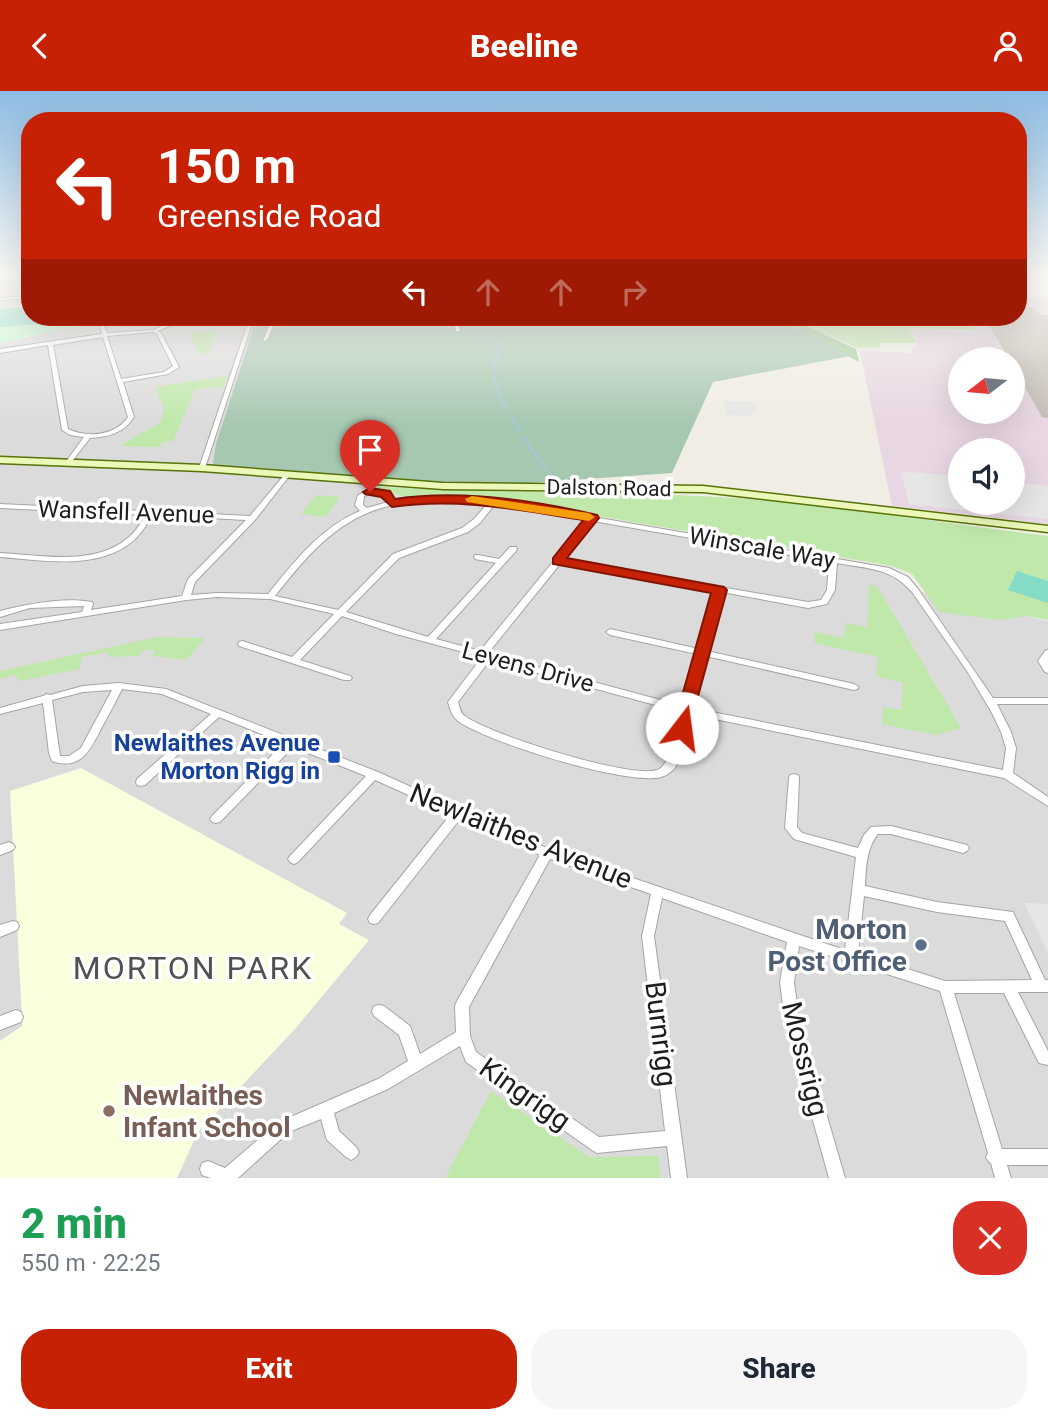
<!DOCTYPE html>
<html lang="en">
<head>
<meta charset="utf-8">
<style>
  body { margin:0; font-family:Roboto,sans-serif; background:#f6f6f7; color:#1f2937; height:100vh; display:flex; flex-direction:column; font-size:26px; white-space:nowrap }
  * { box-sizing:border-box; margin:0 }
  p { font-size:23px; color:#747a83 }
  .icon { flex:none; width:38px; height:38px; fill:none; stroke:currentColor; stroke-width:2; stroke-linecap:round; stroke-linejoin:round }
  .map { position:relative; height:1087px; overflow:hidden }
  .panel { display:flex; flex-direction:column; background:#fff; flex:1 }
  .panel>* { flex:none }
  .guide { position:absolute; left:21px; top:21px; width:1006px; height:214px; border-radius:28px; box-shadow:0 7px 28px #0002; background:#c72105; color:#fff; overflow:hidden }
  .needle { width:46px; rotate:254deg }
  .fabs { position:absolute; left:948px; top:256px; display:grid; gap:14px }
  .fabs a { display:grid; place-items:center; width:77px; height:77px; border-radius:50%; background:#fff; box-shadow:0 7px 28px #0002; font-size:35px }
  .pin { position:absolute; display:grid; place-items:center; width:60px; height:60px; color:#fff; margin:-72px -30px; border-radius:50% 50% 50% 0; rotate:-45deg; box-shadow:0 0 7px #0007 }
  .pin .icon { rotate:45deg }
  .me { position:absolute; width:77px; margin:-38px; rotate:15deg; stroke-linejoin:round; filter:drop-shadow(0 0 5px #0008) }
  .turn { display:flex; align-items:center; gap:24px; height:147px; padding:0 21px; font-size:32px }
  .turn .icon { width:91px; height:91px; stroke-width:2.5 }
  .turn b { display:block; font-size:49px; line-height:60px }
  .lanes { display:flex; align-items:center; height:66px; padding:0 21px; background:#0003; justify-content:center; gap:35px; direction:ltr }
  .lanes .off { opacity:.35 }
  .round { display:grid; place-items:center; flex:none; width:74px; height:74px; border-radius:28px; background:#f6f6f7 }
  .summary { display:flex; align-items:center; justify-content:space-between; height:119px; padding:0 21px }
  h1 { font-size:42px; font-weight:800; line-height:52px; color:#1e9e55 }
  .cta { display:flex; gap:14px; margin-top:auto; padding:14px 21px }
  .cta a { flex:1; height:80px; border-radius:28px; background:#c72105; color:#fff; font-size:28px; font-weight:800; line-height:80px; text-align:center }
  .cta a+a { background:#f6f6f7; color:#1f2937 }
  header { display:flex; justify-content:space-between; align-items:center; height:91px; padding:0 21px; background:#c72105; color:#fff; font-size:32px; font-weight:800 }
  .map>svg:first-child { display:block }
  .residential { fill:#dcdbdb }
  .industrial { fill:#e8d6e2; fill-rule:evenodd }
  .education { fill:#f9fedd }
  .grass { fill:#c0e8ab }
  .forest { fill:#a1cd9a }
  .cemetery { fill:#a6c7b0 }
  .park { fill:#c2f8ce }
  .pitch { fill:#84dcc7 }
  .parking { fill:#e6e6e6 }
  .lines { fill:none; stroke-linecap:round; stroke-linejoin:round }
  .stream { stroke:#a5c7db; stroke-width:2 }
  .building { fill:#c3bcb4 }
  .street-casing { stroke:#a5a5a5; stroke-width:2 }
  .secondary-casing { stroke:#577207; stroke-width:3 }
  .street { fill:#fff; fill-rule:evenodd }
  .secondary { fill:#ebf8b9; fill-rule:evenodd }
  .route { fill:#c72105; stroke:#811503; stroke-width:2 }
  .slow { fill:#f59e0b }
  .transit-dot { fill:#1a4fb4; stroke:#fff; stroke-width:2.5 }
  .service-dot { fill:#5c6f8a; stroke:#fff; stroke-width:2.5 }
  .education-dot { fill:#8d6e63; stroke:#fff; stroke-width:2.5 }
  .labels { text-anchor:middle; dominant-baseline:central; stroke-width:7; stroke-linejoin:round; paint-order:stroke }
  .far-street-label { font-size:21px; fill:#1e1e1e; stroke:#fff }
  .street-label { font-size:24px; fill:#1e1e1e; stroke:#fff }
  .transit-label { font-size:24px; font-weight:bold; fill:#164399; stroke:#fff; text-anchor:end }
  .near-street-label { font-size:28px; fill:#1e1e1e; stroke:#fff }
  .near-service-label { font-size:28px; font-weight:bold; fill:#4e5e75; stroke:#fff; text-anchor:end }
  .near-education-label { font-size:28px; font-weight:bold; fill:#785e54; stroke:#fff; text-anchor:start }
  .near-neighbourhood-label { font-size:32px; letter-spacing:2px; fill:#515151; stroke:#fff }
</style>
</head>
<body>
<header><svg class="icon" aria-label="back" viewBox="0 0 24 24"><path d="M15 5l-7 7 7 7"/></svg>Beeline<svg class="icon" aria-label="person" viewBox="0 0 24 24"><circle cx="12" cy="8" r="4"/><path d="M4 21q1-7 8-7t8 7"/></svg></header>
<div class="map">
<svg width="1048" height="1087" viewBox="0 0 1048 1087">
  <rect width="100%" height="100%" fill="#efede4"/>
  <polygon class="residential" points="0,183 30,183 30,226 257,226 216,353 366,390 401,405 482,406 893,476 917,500 1048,530 1048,1087 0,1087"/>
  <g class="industrial">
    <polygon points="0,188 30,189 30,199 25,205 0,207 3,202 0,201"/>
    <path d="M1019,205L1048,207V433L892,415L860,260L912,262L911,258L918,256L911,238L978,241L974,230H959L957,226H1018ZM961,268H1013V320H961ZM961,359H1013V411H961Z"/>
  </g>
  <polygon class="education" points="81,677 347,822 339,833 369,849 295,938 198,1041 177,1087 0,1087 0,950 22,935 22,928 10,700"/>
  <g class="grass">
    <polygon points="807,226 956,226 959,230 971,231 977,240 910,237 916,252 880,252 880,256 858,257 816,239 810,235"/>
    <polygon points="217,239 208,262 200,263 189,242"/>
    <polygon points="228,285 224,296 195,298 173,350 162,351 160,356 120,355 161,331 164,316 155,296"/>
    <path d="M374,395C495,403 615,399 736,407C840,414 945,433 1048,445V529L1028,525L999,529L939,521L912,483L892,475L485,406H404Z"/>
    <polygon points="316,404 340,406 326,426 301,423"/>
    <polygon points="869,494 877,495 961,637 936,644 882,633 883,616 901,619 903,592 876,585 878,566 814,552 815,541 844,547 846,532 867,536"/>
    <polygon points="157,546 205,547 187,569 152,565 155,559 142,559 139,565 108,566 108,561 82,566 79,578 20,590 15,584 0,588 0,580"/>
    <polygon points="491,1000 589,1066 658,1065 661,1087 445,1087"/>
  </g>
  <polygon class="forest" points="776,226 806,226 807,235 856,258 859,271"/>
  <polygon class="cemetery" points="257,226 774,226 850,265 713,291 672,382 488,395 216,376 213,372 216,353"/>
  <path class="park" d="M30,214V226H49L45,235C79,227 110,222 143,231L127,233L119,227L0,252V216Z"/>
  <g class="pitch">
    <polygon points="30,216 30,226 43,226 39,233 0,236 0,218"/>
    <polygon points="1017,480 1048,490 1048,512 1008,499"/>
  </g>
  <g class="parking">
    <polygon points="724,310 751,310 757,313 757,320 749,325 726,324"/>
    <polygon points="901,380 961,386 961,411 1013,411 1013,391 1048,395 1048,428 909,413"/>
    <polygon points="1024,812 1048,813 1048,862"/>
  </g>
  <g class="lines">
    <g class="stream">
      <polyline points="0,188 8,188"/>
      <polyline points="15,189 30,188"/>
      <polyline points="484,226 498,256 493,284 506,318"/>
      <polyline points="512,326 519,339"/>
      <polyline points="524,347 555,390"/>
    </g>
  </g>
  <polygon class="building" points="1018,215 1034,216 1040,224 1048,224 1048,327 1042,326 1022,291 1026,291 1013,268 1009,268 984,226 1018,226"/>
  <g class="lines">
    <defs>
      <g id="street">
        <polygon points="30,205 30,207 0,209 0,207"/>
        <path d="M182,226H187L186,227L205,231L203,232L181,230L158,240L161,242L179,276L178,277L168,283L123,291L134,326C124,342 108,346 90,347L70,373H66L65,372L84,346L70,344L62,339L48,254L0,262V258L102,243L100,236L102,235L104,236L107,242L153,239ZM153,241L157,243L173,275L164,281L121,288L107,245ZM103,246L128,326C116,345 86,347 68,338L53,254Z"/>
        <polygon points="250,226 254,226 205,377 202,379 200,378 199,377"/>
        <polygon points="273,226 277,226 267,249 263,250"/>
        <polygon points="453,226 457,226 460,241 456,240"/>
        <path d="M287,382L290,384L255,429L195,491L191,504L217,502L268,503C294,471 321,436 360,420L355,414L358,404L370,399L387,402L394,410C424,405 453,406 483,407L889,477L908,486L918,498L993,607H1048V613H997L1011,641L1016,657L1013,682L1048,706V715L1004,687L690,623C687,635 682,666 676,675C674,679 668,683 664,685C635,698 484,650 458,630C452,625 450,618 448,611L482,566L396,543L342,525L300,569L350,585L352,587L350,589H344L239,555L238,553L239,551L242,550L292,566L334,523L270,508L217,506L186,509L0,539V533L82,521L84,515L30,517L0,526V520C28,513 64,506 92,511L93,513L91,519L182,505L188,488L246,429L153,424C147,433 141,443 133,450C97,480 43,469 0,466V462C41,464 95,476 129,446C136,440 141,432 146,424L0,417V413L250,425L285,383ZM370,403L383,405L388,411L367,417L363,414L364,405ZM445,410L488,412L474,428L462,437L393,463L338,519L275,505C305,467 336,429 385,416C404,411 425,411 445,410ZM495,413L587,429L480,560L436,548L516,460L517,458L516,456H510L499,468L478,464H475L474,466L475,468L496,472L428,546L346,521L399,467L468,441L480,432ZM593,430L829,471L827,499L821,509L808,511L563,469ZM837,472C868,478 890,476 912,501L967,580L992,622L1001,641L1006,657L1003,679L692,617L706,565L854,599L857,598L859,596L854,593L707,560L722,501L808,517L827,513L835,499ZM560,473L715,500L699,558L610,538L606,541L610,544L697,563L683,615L493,564L489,561ZM490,569L681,621C677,634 671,675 657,679C630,688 488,643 465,625C460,622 460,617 458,611Z"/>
        <polygon points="1048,559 1048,582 1045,581 1038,570 1045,560"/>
        <path d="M119,592L166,598L378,681L458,717L463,718L464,720L551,759L794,842L845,859L856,766L794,748L785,737L789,687L790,684L794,683L798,684L799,687L797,736L802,742L858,757L864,744L871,736L891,735L967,754L969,757L967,760L963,762L891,743H878C866,758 866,777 865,795L937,811L1013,821L1045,889H1048V901H1018L1048,960V974L1039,972L1004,902H954L1002,1058H1048V1074H1007L1011,1087H995L991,1072L989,1071L986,1066L988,1062L940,900L799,855L794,891L799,929L845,1087H829L785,929L780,891L787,851L662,807L654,845L687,1087H671L667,1055L597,1062L592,1059L466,971L460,955L388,998L334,1022L339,1040L356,1056L359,1061L356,1066L351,1069L346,1066L327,1049L321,1028L289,1041L238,1087H211L202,1084L200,1078L202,1072L208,1070L225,1077L279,1031L378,988L408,970L399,944L374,925L372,920L374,915L379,914L384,915L410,935L420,963L456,941L455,915L457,910L540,764L460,728L378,832L374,833L370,832L368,828L370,824L451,723L375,689L298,771L294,773L290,771L288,768L290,765L366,685L293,656L220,731L216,732L212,731L210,728L212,725L284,652L219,626L145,694L141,695L137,694L136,691L137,688L211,623L162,603L122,598C115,612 108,625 101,638C90,659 81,680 52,670L49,662L43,612L0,623V617L43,605L47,603L50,604L83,595ZM112,599L81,657L69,665H60L52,609L83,601ZM550,768L651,803L642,845L665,1040L599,1046L476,961L470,945L469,916ZM864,805L937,821L1005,830L1032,889L945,890L858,862Z"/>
        <polygon points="9,751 13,753 15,756 13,759 0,764 0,754"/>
        <polygon points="13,830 17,831 19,835 17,839 0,846 0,834"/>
        <polygon points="16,919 21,921 23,926 21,931 0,939 0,925"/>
      </g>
      <polygon id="secondary" points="0,366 202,374 443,392 703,395 1048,435 1048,441 703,401 443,398 202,380 0,372"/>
    </defs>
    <use href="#street" class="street-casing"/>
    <use href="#secondary" class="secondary-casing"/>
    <use href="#street" class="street"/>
    <use href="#secondary" class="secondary"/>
  </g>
  <linearGradient id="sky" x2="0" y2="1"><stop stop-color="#8dbce3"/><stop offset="0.55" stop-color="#f8f7f3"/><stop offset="1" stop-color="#f8f7f3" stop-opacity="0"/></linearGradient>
  <rect width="1048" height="335" fill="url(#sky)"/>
  <path class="route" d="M370,397L390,400L395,408C461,398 533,409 597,424L599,427L567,467L724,496L727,499L688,642H676L673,637L711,502L553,473V467L583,429C519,419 457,406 392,416L381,406L365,403L363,401Z"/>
  <polygon class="slow" points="472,405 589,422 595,426 589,430 467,411 465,408"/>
  <rect class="transit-dot" x="327" y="659" width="14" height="14" rx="3.5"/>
  <circle class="service-dot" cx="921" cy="854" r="7"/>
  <circle class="education-dot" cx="109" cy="1020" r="7"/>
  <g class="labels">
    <g class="far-street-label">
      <text transform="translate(609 397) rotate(1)">Dalston Road</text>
    </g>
    <g class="street-label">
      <text transform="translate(126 421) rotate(2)">Wansfell Avenue</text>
      <text transform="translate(762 457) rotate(10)">Winscale Way</text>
      <text transform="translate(528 576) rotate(15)">Levens Drive</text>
    </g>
    <g class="transit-label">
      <text x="320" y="652">Newlaithes Avenue<tspan x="320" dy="28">Morton Rigg in</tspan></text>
    </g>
    <g class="near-street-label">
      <text transform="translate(521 745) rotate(22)">Newlaithes Avenue</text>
      <text transform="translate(661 943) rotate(83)">Burnrigg</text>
      <text transform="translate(805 968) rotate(76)">Mossrigg</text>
      <text transform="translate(525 1003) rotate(35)">Kingrigg</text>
    </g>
    <g class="near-service-label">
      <text x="907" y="838">Morton<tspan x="907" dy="32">Post Office</tspan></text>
    </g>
    <g class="near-education-label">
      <text x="123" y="1004">Newlaithes<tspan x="123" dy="32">Infant School</tspan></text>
    </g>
    <g class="near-neighbourhood-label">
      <text x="193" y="877">MORTON PARK</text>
    </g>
  </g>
</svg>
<div class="fabs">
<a><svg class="needle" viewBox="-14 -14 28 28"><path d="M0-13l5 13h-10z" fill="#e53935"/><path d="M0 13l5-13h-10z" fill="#747a83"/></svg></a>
<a><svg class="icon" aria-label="sound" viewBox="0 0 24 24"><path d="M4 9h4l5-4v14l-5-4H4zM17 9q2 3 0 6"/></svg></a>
</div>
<div class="pin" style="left:370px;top:401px;background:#d93025"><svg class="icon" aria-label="arrive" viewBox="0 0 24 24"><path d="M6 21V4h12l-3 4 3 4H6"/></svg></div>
<svg class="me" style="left:682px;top:637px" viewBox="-20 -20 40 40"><circle r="19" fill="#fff"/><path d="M0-13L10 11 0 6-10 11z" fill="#c72105"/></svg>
<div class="guide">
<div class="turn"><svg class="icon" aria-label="left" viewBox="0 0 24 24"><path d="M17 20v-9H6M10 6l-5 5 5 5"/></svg><div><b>150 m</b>Greenside Road</div></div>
<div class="lanes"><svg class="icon" aria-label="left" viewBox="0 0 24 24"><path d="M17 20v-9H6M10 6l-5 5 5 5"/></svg><svg class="icon off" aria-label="ahead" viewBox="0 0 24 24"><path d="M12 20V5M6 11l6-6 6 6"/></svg><svg class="icon off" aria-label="ahead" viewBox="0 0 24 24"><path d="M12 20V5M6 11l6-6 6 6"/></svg><svg class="icon off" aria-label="right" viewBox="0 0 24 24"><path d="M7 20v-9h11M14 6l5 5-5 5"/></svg></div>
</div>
</div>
<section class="panel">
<div class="summary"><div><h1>2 min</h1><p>550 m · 22:25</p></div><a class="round" style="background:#d93025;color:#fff"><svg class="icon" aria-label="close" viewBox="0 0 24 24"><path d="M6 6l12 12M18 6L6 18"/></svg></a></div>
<div class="cta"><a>Exit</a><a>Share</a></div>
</section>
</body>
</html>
